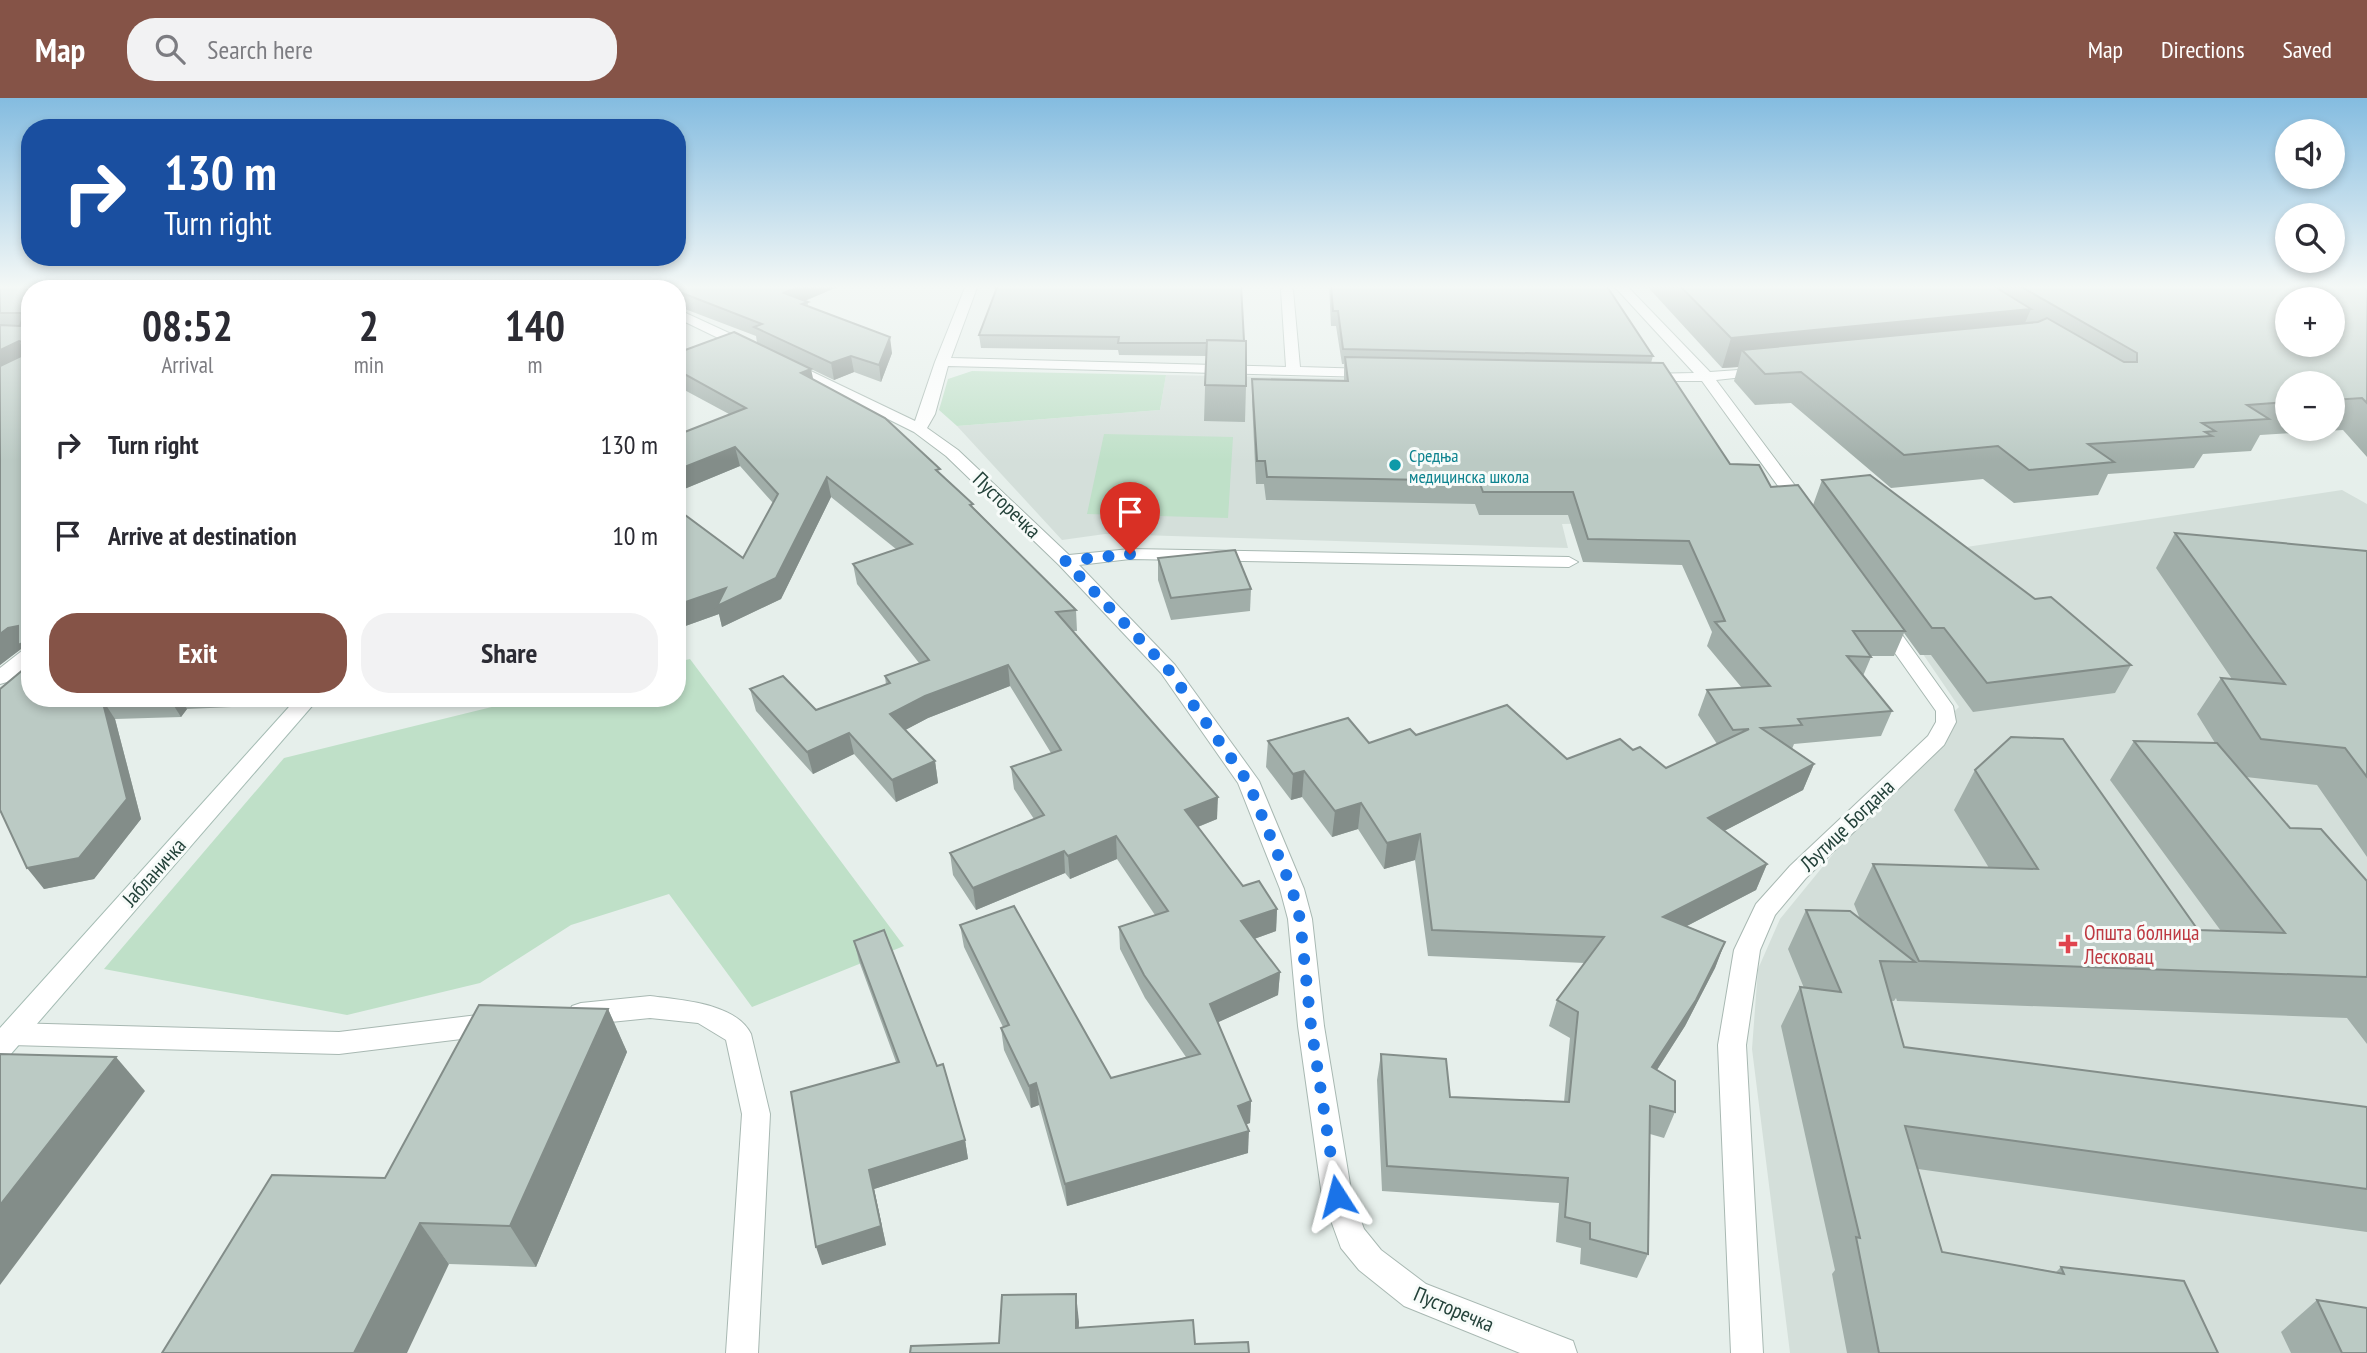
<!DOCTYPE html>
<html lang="en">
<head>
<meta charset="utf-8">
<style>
  body { margin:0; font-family:"PT Sans Narrow",sans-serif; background:#f2f2f3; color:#2b2b33; height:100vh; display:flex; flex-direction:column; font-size:26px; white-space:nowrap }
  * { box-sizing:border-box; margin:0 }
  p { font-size:23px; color:#7c7c81 }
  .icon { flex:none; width:38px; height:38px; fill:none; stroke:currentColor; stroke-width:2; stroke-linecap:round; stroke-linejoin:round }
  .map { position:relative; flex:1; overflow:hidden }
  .side { position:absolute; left:21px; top:182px; width:665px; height:427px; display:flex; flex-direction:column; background:#fff; border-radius:28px; box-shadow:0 4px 10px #0003 }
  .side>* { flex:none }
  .banner { position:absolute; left:21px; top:21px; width:665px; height:147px; border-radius:28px; box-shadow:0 4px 10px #0003; background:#1a4fa0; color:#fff; overflow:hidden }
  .buttons { position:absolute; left:2275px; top:21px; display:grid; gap:14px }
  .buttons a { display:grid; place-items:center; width:70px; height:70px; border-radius:50%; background:#fff; box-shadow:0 4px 10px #0003; font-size:35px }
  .pin { position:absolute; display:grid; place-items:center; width:60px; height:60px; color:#fff; margin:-72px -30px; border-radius:50% 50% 50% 0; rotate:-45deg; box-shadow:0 0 7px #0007 }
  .pin .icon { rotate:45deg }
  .me { position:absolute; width:77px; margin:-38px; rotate:351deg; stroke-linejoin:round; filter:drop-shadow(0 0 5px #0008) }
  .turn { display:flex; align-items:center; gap:24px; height:147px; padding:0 28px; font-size:32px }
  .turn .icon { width:91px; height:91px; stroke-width:2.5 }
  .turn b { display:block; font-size:49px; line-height:60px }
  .eta { display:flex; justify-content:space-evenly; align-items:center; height:119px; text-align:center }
  .eta b { font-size:42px; font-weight:800; line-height:49px }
  .primary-button { display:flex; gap:14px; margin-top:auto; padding:14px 28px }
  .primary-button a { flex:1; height:80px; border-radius:28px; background:#855347; color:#fff; font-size:28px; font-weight:800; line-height:80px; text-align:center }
  .primary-button a+a { background:#f2f2f3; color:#2b2b33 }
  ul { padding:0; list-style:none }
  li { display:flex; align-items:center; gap:21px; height:91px; padding:0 28px }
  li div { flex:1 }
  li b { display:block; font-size:26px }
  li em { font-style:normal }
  header { display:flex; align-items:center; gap:42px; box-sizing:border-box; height:98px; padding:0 35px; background:#855347; color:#fff }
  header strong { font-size:33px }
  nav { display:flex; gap:38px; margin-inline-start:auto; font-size:24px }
  .search { width:490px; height:63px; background:#f2f2f3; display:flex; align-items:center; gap:18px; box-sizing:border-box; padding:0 24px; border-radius:28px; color:#7c7c81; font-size:26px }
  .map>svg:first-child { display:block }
  .built { fill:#d4dfda }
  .green { fill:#bfe0c8 }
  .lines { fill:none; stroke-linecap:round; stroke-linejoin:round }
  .street-casing { stroke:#a8b8b2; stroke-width:2 }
  .secondary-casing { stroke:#a4bbb3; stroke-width:2 }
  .street { fill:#fff; fill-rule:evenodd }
  .secondary { fill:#fff; fill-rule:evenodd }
  .wall { fill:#a1aea9; fill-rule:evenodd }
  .shaded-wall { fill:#838d89 }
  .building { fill:#bbcac4; stroke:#838d89; stroke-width:2; fill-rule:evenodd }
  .route { stroke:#1a73e8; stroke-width:12; stroke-dasharray:0 21.6 }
  .culture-dot { fill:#0f9aa8; stroke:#f7fbf9; stroke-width:2.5 }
  .health-dot { fill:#e0444e; stroke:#f7fbf9; stroke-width:2.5 }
  .labels { text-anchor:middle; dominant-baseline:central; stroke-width:6; stroke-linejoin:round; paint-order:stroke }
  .far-culture-label { font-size:18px; fill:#0d838f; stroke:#f7fbf9; text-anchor:start }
  .street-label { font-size:21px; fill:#24423a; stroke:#f7fbf9 }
  .health-label { font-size:21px; fill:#be3a42; stroke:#f7fbf9; text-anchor:start }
</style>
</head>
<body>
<header>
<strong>Map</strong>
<div class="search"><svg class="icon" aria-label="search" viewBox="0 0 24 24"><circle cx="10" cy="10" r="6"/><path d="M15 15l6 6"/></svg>Search here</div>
<nav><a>Map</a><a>Directions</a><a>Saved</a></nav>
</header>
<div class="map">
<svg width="2367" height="1255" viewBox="0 0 2367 1255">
  <rect width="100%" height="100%" fill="#e6efeb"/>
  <g class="built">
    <polygon points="1166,277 1605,285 1612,425 1562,426 1568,450 1105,436 1062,442 957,328 1160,312"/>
    <polygon points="2342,392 2367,406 2367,1255 1790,1255 1752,951 1758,871 1780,821 1932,635 1959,609 1861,465"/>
  </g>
  <g class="green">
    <polygon points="972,273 1166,277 1160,312 957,328 939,312 948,281"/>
    <polygon points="1104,336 1233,339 1228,420 1087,416"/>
    <polygon points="690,561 904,848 752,909 669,796 571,827 480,885 347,917 104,871 284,660 528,600 677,600 677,564"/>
  </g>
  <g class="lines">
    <defs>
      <g id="street">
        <polygon points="966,187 978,187 951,260 1286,269 1281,192 1287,188 1293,192 1300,269 1370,271 1377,275 1370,279 948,268 935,316 927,330 958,352 1069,457 1130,451 1569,459 1578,464 1569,469 1130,461 1079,467 1175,567 1259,683 1304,791 1312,821 1324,928 1352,1098 1364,1131 1381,1152 1426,1186 1573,1243 1577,1255 1520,1255 1404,1208 1359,1172 1341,1150 1322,1098 1298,928 1288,821 1280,791 1238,685 1161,575 1059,467 946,358 914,334 782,268 784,265 794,265 915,323 935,264"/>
        <polygon points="1613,187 1626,187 1710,274 1767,270 1769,273 1762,277 1716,282 1808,405 1810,409 1808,413 1796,413 1702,283 1639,283 1637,280 1639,277 1644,276 1694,275"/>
        <polygon points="677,211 755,247 757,250 755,253 745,253 677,220"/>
        <polygon points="1883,518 1890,520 1953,608 1956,624 1944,647 1806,780 1775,817 1760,852 1746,947 1763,1255 1731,1255 1718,947 1734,852 1756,806 1790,768 1928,638 1936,624 1936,613 1873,524"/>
        <polygon points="30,550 30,566 7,584 0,586 0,570 23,552"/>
        <path d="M650,898C680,902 736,905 751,936L770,1016L758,1255H726L742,1016L726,942L698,925L650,920L581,927L572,924L568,916L572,908L581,905Z"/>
        <polygon points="494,915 503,918 507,926 503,934 494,937 339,956 11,947 0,941 2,928 11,925 339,934"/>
      </g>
      <polygon id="secondary" points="297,600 319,600 10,957 0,960 0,930"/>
    </defs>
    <use href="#street" class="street-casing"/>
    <use href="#secondary" class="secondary-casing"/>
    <use href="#street" class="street"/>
    <use href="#secondary" class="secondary"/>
  </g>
  <g class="wall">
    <polygon points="0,187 842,187 805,203 808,204 808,208 892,255 881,284 854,274 834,282 757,245 756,238 677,208 677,191 30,191 30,563 21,551 0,567"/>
    <polygon points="994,187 1241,187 1246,288 1245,324 1204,323 1206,258 1119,257 1118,252 981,250 979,237 995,194"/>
    <polygon points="1329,187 1606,187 1653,258 1651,265 1730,366 1771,389 1813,407 1822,382 2035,501 2131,567 2115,595 1973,614 1931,557 1920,557 1904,535 1894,558 1870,558 1871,559 1863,578 1892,613 1881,638 1794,646 1792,651 1814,666 1803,692 1724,733 1767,766 1756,792 1687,828 1725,844 1715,870 1685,928 1657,972 1675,1014 1664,1040 1650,1036 1648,1156 1637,1180 1580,1166 1581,1150 1556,1144 1559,1105 1382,1093 1377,982 1381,956 1450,999 1564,1004 1570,940 1549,928 1557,902 1585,865 1428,858 1415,762 1384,771 1358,731 1332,739 1302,699 1291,702 1266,669 1268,643 1369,645 1416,637 1567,661 1633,652 1666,670 1717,646 1698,617 1707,592 1742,590 1707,548 1712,534 1682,467 1583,464 1568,417 1479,417 1475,406 1266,402 1264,386 1256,386 1252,303 1252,281 1344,283 1344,266 1342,266 1336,228 1331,228"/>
    <path d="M1646,187H2359L2367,191V359L2343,332L2260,337L2251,353L2203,356L2194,370L2108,376L2098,397L2014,405L1983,381L1891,390L1791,305L1755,307L1734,283L1738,269L1722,270ZM2287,285H2333V331H2287Z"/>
    <polygon points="677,255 813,281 940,376 1076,512 1077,533 1072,533 1217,721 1198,729 1243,788 1277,811 1276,833 1254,841 1280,874 1278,897 1218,924 1251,1003 1250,1025 1246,1026 1248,1055 1067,1108 1039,1007 1031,1010 1004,952 1001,930 1003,929 964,849 960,827 1111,980 1186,959 1145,900 1120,851 1119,829 1155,817 1117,761 1070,781 1065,775 976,812 953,777 950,755 1034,721 1014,691 1011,669 1051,655 1010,588 928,620 905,632 935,663 938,685 896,704 854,656 813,676 756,613 750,591 816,612 886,587 885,578 919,565 857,486 853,466 896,451 831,399 781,501 722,529 719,516 677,531 677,411 743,460 773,405 740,368 677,394 729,316 677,288"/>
    <polygon points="2175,435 2367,453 2367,759 2317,687 2246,679 2290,730 2367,783 2367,946 2347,920 1897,903 1896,900 1894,903 1891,903 1904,949 2367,1009 2367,1134 1918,1071 1942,1154 2056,1174 2061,1169 2218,1255 1847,1255 1832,1176 1835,1172 1781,928 1800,889 1804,890 1788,851 1806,812 1860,821 1854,806 1873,766 1989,770 1954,712 1975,672 2198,832 2221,833 2110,682 2134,643 2215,645 2197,616 2221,580 2232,581 2156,470"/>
    <polygon points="1158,460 1251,491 1250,513 1171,522 1158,482"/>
    <polygon points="0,591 30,600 239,600 232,609 187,611 181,619 115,621 141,721 94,781 44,791 1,714 0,715"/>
    <polygon points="854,843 965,1042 968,1061 874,1091 886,1147 822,1167 896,964 859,863"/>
    <polygon points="608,911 627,954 536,1169 449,1166 385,1080"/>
    <polygon points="2317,1202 2367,1255 2291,1255 2281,1234"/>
  </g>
  <g class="shaded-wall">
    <polygon points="650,187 652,187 653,191 639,191"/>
    <polygon points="802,187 842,187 787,210 784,195"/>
    <polygon points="2031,211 2018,241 1742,252 1738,269 1722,270 1731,240"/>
    <polygon points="890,239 892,255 881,284 879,267"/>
    <polygon points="19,243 29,260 0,274 0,252"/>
    <polygon points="851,258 854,274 834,282 831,265"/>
    <polygon points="811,271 815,289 801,275"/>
    <polygon points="735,349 740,368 677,394 677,372"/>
    <polygon points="827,379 831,399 781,501 722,529 719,516 677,531 677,507 726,490"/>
    <polygon points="18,528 30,542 30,563 21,551 0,567 0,536 8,530"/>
    <polygon points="1008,567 1010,588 928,620 894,638 890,616 925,598"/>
    <polygon points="169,600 181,600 187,611 181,619"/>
    <polygon points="226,600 239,600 232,609"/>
    <polygon points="102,601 115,621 141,721 94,781 44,791 27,770"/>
    <polygon points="849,635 854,656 813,676 807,654"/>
    <polygon points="935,663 938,685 896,704 892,682"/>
    <polygon points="1814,666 1803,692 1699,746 1708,720"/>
    <polygon points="1304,673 1302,699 1291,702 1293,676"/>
    <polygon points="1218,699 1217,721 1185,734 1185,712"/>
    <polygon points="1361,705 1358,731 1332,739 1335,713"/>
    <polygon points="1420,736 1415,762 1384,771 1387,745"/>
    <polygon points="1116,738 1117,761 1070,781 1068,758"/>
    <polygon points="1064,753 1065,775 976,812 973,790"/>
    <polygon points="1767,766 1756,792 1654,845 1663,819"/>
    <polygon points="1277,811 1276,833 1240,846 1241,823"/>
    <polygon points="1725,844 1715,870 1685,928 1642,995 1652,969"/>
    <polygon points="1280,874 1278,897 1210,928 1210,906"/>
    <polygon points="608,911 627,954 536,1169 510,1128"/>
    <polygon points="116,959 145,993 0,1187 0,1107"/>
    <polygon points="1036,985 1039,1007 1031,1010 1029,988"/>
    <polygon points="1251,1003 1250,1025 1237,1030 1238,1008"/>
    <polygon points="1249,1033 1248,1055 1067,1108 1065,1086"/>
    <polygon points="965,1042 968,1061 874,1091 886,1147 822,1167 816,1149 869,1072"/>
    <polygon points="420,1125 449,1166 407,1255 354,1255"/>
    <polygon points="1076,1196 1079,1224 1078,1255 1076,1230"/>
  </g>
  <g class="building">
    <polygon points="0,187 650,187 639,191 30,191 30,542 18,547 18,528 8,530 0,536 0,268 21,258 22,244 19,243 0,252 0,227 20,228 23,218 21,215 0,215"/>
    <polygon points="654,187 802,187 784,195 808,204 802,206 890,239 879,267 851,258 831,265 754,229 762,226 677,193 677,191 668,191"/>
    <polygon points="998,187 1241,187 1244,243 1207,242 1207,245 1118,245 1119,239 979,237"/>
    <polygon points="1331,187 1606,187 1653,258 1343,251 1338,213 1333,213"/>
    <polygon points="1679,187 1992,187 2031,211 1731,240"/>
    <path d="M2018,187H2359L2367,191V305L2362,300L2333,302V285H2287V304L2247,307L2269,321L2202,325L2215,333L2205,334L2212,338L2088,346L2114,364L2029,372L1998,348L1904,357L1801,274L1765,276L1742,252L2038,224L2047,220L2124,264H2137V255ZM2287,201H2333V247H2287Z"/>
    <polygon points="734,234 811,271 801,275 885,320 940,371 936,372 973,406 970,407 1076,512 1056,514 1218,699 1185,712 1243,788 1259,783 1277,811 1241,823 1280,874 1210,906 1251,1003 1238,1008 1249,1033 1065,1086 1036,985 1029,988 1001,930 1009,927 960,827 1014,808 1111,980 1200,956 1144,877 1119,829 1168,813 1116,738 1068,758 1064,753 973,790 950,755 1044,717 1011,669 1061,652 1008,567 925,598 890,616 935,663 892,682 849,635 807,654 750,591 783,578 816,612 890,585 885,578 929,562 853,466 912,446 827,379 776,480 717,508 726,490 677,507 677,411 743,460 778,396 735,349 677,372 677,337 746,310 677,272 677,255"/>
    <polygon points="1207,242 1246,243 1246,288 1205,287"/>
    <polygon points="1345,259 1663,265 1730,366 1759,367 1771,389 1798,387 1905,533 1853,533 1871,559 1847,558 1892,613 1798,621 1802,627 1761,630 1814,666 1708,720 1767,766 1663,819 1725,844 1696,902 1652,969 1675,983 1675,1014 1650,1008 1648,1156 1590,1141 1590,1125 1565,1119 1568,1080 1387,1068 1381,956 1446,961 1450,999 1569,1004 1578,914 1557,902 1604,839 1432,832 1420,736 1387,745 1361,705 1335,713 1304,673 1293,676 1268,643 1348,620 1369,645 1410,631 1416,637 1507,607 1567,661 1620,641 1633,652 1640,649 1666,670 1749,631 1733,632 1707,592 1770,588 1715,524 1725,523 1689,443 1588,441 1573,394 1483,394 1479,383 1267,379 1265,363 1257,363 1252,281 1348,283"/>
    <polygon points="1870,377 2035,501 2051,499 2131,567 1987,585 1944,530 1932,530 1822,382"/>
    <polygon points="2175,435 2367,453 2367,679 2345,650 2261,641 2221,580 2285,586"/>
    <polygon points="1235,452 1251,491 1171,500 1158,460"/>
    <polygon points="30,566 30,600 126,600 102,601 127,701 79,760 27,770 0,712 0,591"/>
    <polygon points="2011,639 2063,641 2198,832 2285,835 2134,643 2217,645 2290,730 2321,731 2367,783 2367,879 1919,863 1873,766 2038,771 1975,672"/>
    <polygon points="1806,812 1850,813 1915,864 1880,863 1904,949 2367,1009 2367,1091 1905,1028 1942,1154 2064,1176 2061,1169 2184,1183 2218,1255 1879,1255 1856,1139 1860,1140 1800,889 1841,894"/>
    <polygon points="884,832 937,968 943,966 965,1042 869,1072 881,1128 816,1149 791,994 899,964 854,843"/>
    <polygon points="479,907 608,911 510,1128 420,1125 354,1255 162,1255 272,1077 385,1080"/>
    <polygon points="0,956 116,959 0,1107"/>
    <polygon points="1076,1196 1076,1230 1193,1222 1195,1246 1248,1244 1249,1255 910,1255 911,1248 999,1245 1002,1197"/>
    <polygon points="2317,1202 2367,1210 2367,1255 2342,1255"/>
  </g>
  <linearGradient id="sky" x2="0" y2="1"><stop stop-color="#84bce0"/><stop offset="0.52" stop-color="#f4f8f6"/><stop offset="1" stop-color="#f4f8f6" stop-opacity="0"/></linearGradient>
  <rect width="2367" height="363" fill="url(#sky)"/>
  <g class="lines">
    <polyline class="route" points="1130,456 1065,463 1168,571 1248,684 1292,791 1300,821 1311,928 1337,1098"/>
  </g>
  <circle class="culture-dot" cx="1395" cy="367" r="7"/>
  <path class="health-dot" d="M2064.5 835.5h7v7h7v7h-7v7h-7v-7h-7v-7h7z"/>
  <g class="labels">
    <g class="far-culture-label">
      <text x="1409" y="357">Средња<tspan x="1409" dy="21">медицинска школа</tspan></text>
    </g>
    <g class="street-label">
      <text transform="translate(1007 407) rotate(44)">Пусторечка</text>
      <text transform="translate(1847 727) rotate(-44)">Љутице Богдана</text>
      <text transform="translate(154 774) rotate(-48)">Јабланичка</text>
      <text transform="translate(1454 1211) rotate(23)">Пусторечка</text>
    </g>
    <g class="health-label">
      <text x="2084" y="834">Општа болница<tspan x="2084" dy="24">Лесковац</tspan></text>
    </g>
  </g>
</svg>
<div class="buttons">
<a><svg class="icon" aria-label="sound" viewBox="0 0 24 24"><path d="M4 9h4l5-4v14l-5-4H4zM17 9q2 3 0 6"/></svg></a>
<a><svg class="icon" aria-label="search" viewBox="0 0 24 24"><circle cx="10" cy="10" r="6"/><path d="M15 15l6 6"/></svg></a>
<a>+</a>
<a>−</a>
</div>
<div class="pin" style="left:1130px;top:456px;background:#d93025"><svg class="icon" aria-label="arrive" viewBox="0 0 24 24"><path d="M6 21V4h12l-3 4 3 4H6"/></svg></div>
<svg class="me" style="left:1337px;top:1098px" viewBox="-20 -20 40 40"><path d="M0-17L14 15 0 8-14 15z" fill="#1a73e8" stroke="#fff" stroke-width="4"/></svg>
<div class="banner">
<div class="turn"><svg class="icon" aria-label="right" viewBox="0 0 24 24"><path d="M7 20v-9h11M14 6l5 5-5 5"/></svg><div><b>130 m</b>Turn right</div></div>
</div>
<section class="side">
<div class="eta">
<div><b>08:52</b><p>Arrival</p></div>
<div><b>2</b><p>min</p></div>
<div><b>140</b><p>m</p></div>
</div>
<ul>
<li><svg class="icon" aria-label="right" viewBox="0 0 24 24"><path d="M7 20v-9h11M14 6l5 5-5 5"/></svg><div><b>Turn right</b></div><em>130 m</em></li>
<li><svg class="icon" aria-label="arrive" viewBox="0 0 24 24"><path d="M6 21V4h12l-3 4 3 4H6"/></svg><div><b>Arrive at destination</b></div><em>10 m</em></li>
</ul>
<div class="primary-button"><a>Exit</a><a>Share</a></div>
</section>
</div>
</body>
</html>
